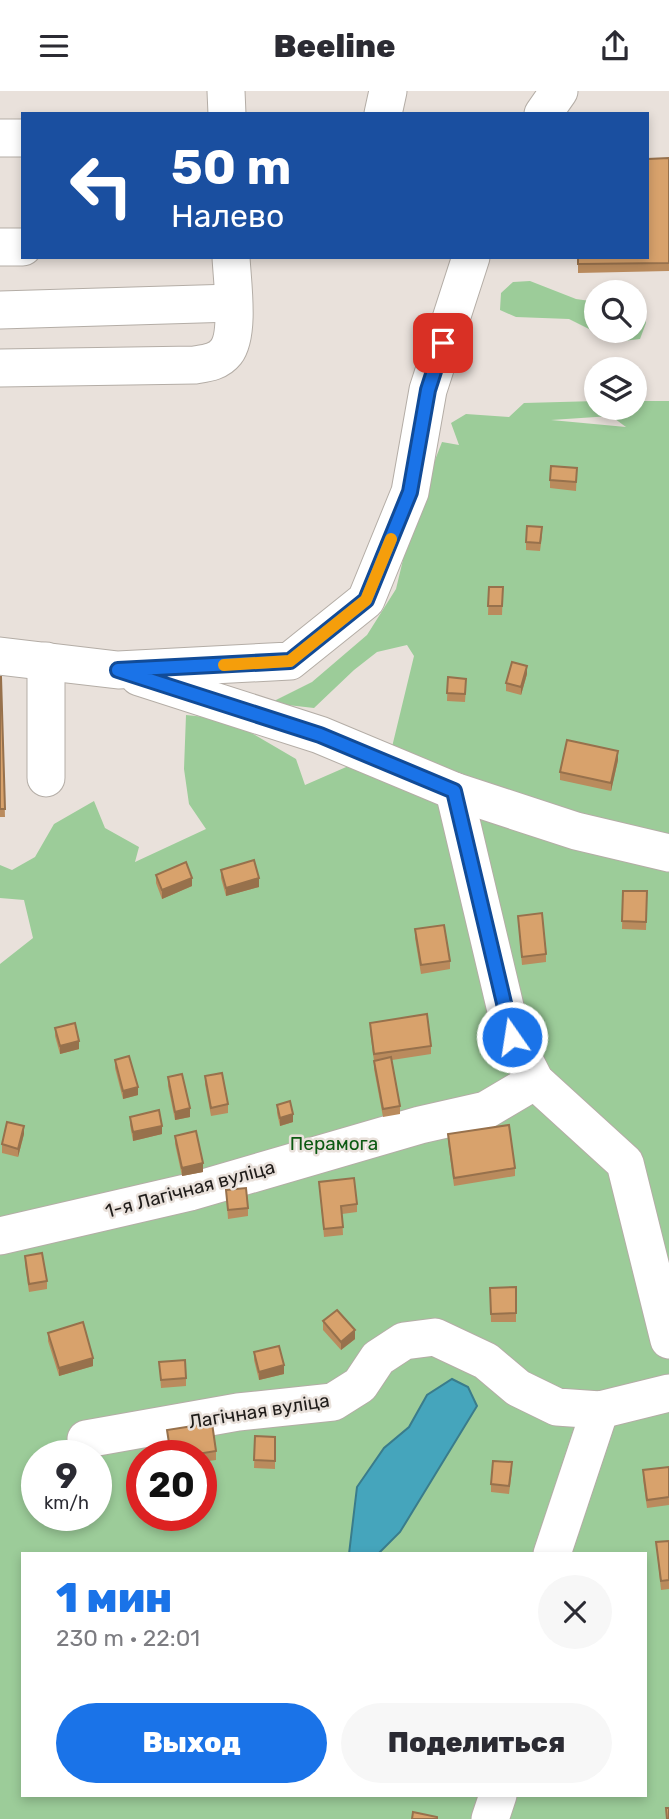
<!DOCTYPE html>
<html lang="ru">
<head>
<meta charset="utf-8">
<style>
  body { margin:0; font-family:Rubik,sans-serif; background:#f7f7f7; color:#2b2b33; height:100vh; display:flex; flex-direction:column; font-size:26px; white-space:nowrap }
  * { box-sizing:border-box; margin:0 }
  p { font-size:23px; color:#7c7c81 }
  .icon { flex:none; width:38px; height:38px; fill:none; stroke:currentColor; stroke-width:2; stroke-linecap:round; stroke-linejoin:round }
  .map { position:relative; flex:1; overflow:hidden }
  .details { position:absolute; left:21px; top:1461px; width:626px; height:245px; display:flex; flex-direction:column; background:#fff; border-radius:0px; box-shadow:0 4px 10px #0003 }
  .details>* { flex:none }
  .banner { position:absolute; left:21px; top:21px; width:628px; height:147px; border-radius:0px; box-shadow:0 4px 10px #0003; background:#1a4fa0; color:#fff; overflow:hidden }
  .tools { position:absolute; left:584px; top:189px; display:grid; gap:14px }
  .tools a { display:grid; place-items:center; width:63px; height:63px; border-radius:50%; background:#fff; box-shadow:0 4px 10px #0003; font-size:35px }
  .speed { position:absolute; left:21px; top:1349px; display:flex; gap:14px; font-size:35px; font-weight:700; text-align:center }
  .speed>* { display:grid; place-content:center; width:91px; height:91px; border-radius:50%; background:#fff; box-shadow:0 4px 10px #0003; line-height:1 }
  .speed small { font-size:18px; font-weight:400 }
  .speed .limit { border:10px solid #d22; background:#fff; color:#111 }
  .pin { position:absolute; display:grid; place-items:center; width:60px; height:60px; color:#fff; margin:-30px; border-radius:14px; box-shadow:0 4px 10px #0006 }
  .me { position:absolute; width:77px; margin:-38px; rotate:347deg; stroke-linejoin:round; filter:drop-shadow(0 0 5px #0008) }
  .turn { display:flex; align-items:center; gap:24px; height:147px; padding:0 35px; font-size:32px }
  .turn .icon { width:91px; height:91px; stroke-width:2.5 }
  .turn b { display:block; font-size:49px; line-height:60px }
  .round { display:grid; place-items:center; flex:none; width:74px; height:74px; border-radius:37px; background:#f7f7f7 }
  .headline { display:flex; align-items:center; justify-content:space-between; height:119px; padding:0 35px }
  h1 { font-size:42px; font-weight:800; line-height:52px; color:#1a73e8 }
  .primary-button { display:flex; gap:14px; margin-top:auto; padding:14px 35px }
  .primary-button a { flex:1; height:80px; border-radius:42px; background:#1a73e8; color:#fff; font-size:28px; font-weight:800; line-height:80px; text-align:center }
  .primary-button a+a { background:#f7f7f7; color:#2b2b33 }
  header { display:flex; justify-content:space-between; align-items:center; height:91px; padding:0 35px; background:#fff; font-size:32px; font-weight:800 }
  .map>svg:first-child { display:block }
  .green { fill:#9ccc99; fill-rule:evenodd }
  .water { fill:#45a5bc; stroke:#3a7c8b; stroke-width:2 }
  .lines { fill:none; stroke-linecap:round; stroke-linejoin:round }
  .minor-casing { stroke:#b4ada6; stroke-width:39 }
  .minor { stroke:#fff; stroke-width:37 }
  .wall { fill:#ba8b5d }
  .shaded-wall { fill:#97714c }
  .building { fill:#d8a26c; stroke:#97714c; stroke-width:2 }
  .route-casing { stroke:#114b97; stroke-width:18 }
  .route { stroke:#1a73e8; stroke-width:12 }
  .slow { stroke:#f59e0b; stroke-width:12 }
  .labels { text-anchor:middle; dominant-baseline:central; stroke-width:5; stroke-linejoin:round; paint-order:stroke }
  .park-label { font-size:19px; fill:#0c5912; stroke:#e9e1db }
  .street-label { font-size:19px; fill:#1f1c1a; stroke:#e9e1db }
</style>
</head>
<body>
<header><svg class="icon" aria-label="menu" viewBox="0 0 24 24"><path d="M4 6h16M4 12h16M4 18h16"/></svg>Beeline<svg class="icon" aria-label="share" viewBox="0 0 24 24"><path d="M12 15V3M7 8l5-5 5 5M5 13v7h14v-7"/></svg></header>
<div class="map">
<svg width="669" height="1728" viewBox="0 0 669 1728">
  <rect width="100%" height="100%" fill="#e9e1db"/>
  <g class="green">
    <polygon points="530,190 576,208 597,211 597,240 635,240 635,216 640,217 646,232 640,248 615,251 569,228 516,226 500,219 501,202 513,191"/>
    <path d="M597,310V317H635V310H669V1728H0V873L33,847L24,809L0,807V774L12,779L35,766L54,733L94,710L105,737L139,756L135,771L206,738L189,713L184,678L186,624L224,628L255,644L296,668L305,694L392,656L414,565L407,554L377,561L354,579L314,617L270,612L312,591L367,544L396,498L414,423L442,351L459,354L451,332L466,323L509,326L524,312ZM611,325L626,336L551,329ZM37,1365H96V1424H37ZM142,1365H201V1424H142ZM23,1463H646V1704H23Z"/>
  </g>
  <polygon class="water" points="452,1288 468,1296 477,1315 400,1441 378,1463 349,1463 357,1396 384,1357 409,1336 427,1304"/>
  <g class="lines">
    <defs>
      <g id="minor">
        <polyline points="226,0 227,23"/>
        <polyline points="383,23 388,0"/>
        <polyline points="543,23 559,0"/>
        <polyline points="0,47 23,47"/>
        <polyline points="0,156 23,156"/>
        <polyline points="0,219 233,212"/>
        <path d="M0,277L195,274C207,272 218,271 226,261C240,243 232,189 231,166"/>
        <polyline points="0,565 118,579 290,570 366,509 410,401 428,299 471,166"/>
        <polyline points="46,570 46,687"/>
        <polyline points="139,586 320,644 454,700 576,740 669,762"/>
        <polyline points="454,700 512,945 535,990 625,1072 669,1249"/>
        <polyline points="0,1145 190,1101 420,1034 486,1019 535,990"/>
        <polyline points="86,1348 238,1321 333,1311 360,1294 378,1267 404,1250 435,1246 486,1270 518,1297 557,1316 600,1319 669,1302"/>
        <polyline points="552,1463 600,1319"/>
        <polyline points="490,1728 498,1704"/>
      </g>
    </defs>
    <use href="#minor" class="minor-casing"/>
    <use href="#minor" class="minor"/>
  </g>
  <g class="wall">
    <polygon points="669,67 669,180 578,182 578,166"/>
    <polygon points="577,377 576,400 550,397 550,389"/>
    <polygon points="542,445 540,460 526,459 526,451"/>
    <polygon points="489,496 503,496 502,524 488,524"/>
    <polygon points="527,583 521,604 506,600 506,592"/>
    <polygon points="0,586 1,586 5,726 0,726"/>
    <polygon points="448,586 466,596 465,611 447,610"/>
    <polygon points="618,669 611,700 560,689 560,681"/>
    <polygon points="221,779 259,796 226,805 221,787"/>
    <polygon points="156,784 192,795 162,808 156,792"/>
    <polygon points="623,800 647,800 646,839 622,838"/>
    <polygon points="518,825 546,863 546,871 522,874"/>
    <polygon points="415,838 450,870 450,878 421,883 415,847"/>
    <polygon points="370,932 431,955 431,963 392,969 400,1015 400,1023 383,1026 374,978 374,970 370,940"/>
    <polygon points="55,937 79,958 60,963 55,945"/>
    <polygon points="115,969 138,1004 123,1008 115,977"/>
    <polygon points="205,985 228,1013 228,1022 211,1025 205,993"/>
    <polygon points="168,986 190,1026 175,1029 168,995"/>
    <polygon points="277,1014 293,1031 280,1035 277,1022"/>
    <polygon points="130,1026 162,1043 133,1050 130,1034"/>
    <polygon points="24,1043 18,1066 2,1062 2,1053"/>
    <polygon points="448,1043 515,1077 515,1085 454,1095 448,1051"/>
    <polygon points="175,1045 203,1081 182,1085 175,1053"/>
    <polygon points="319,1091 357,1113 357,1121 342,1123 343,1144 324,1146"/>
    <polygon points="226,1099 248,1117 248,1125 228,1128"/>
    <polygon points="25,1165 47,1190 47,1198 29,1201 25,1173"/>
    <polygon points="490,1197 516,1222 516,1231 491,1231"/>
    <polygon points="323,1230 355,1248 341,1259 323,1239"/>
    <polygon points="48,1242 93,1275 59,1285 48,1250"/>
    <polygon points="254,1261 284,1283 259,1289 254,1269"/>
    <polygon points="159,1271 186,1287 186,1295 161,1297"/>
    <polygon points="167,1339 216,1360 216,1369 201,1371 201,1365 170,1365"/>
    <polygon points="255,1345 275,1346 275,1378 254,1377"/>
    <polygon points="669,1376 669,1414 647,1417 643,1388 643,1379"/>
    <polygon points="512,1380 509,1403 491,1401 491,1393"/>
    <polygon points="669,1450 669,1498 661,1499 656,1451"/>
  </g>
  <g class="shaded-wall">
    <polygon points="527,575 527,583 521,604 521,596"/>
    <polygon points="618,660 618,669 611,700 611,692"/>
    <polygon points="192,787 192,795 162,808 162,799"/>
    <polygon points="259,787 259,796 226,805 226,797"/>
    <polygon points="79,950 79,958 60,963 60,955"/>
    <polygon points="138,996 138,1004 123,1008 123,1000"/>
    <polygon points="190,1017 190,1026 175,1029 175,1021"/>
    <polygon points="293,1023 293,1031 280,1035 280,1027"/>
    <polygon points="24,1035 24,1043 18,1066 18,1058"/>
    <polygon points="162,1035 162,1043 133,1050 133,1041"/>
    <polygon points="203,1072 203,1081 182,1085 182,1077"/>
    <polygon points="355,1239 355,1248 341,1259 341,1251"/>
    <polygon points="93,1267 93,1275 59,1285 59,1277"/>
    <polygon points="284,1274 284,1283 259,1289 259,1281"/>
  </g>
  <g class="building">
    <polygon points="669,67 669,172 578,173 578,166 648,166 648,68"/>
    <polygon points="551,375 577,377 576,391 550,389"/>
    <polygon points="527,435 542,436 540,452 526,451"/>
    <polygon points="489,496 503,496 502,515 488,515"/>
    <polygon points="512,571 527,575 521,596 506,592"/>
    <polygon points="0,586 1,586 5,718 0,718"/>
    <polygon points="448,586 466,588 465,603 447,602"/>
    <polygon points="567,649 618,660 611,692 560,681"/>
    <polygon points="254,769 259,787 226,797 221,779"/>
    <polygon points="186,771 192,787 162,799 156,784"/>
    <polygon points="623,800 647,800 646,831 622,830"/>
    <polygon points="542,822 546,863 522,866 518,825"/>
    <polygon points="444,834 450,870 421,874 415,838"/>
    <polygon points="427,923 431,955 374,963 370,932"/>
    <polygon points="75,932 79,950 60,955 55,937"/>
    <polygon points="129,965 138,996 123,1000 115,969"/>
    <polygon points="391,966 400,1015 383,1018 374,970"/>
    <polygon points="222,982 228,1013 211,1017 205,985"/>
    <polygon points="182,983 190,1017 175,1021 168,986"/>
    <polygon points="290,1010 293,1023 280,1027 277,1014"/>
    <polygon points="159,1019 162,1035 133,1041 130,1026"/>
    <polygon points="7,1031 24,1035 18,1058 2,1053"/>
    <polygon points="509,1034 515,1077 454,1087 448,1043"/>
    <polygon points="196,1040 203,1072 182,1077 175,1045"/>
    <polygon points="354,1087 357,1113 341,1115 343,1136 324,1138 319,1091"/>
    <polygon points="246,1097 248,1117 228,1119 226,1099"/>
    <polygon points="42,1162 47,1190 29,1193 25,1165"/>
    <polygon points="516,1196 516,1222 491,1223 490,1197"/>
    <polygon points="337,1219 355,1239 341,1251 323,1230"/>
    <polygon points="83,1231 93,1267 59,1277 48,1242"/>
    <polygon points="279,1255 284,1274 259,1281 254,1261"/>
    <polygon points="185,1269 186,1287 161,1289 159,1271"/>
    <polygon points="212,1332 216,1360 185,1365 171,1365 167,1339"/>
    <polygon points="255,1345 275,1346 275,1370 254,1369"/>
    <polygon points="493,1370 512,1371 509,1395 491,1393"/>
    <polygon points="669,1376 669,1406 647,1409 643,1379"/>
    <polygon points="669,1450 669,1489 661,1490 656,1451"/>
    <polygon points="666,1717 669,1717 669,1728 667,1728"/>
    <polygon points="413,1721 437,1726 437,1728 412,1728"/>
  </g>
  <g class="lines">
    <defs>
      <polyline id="route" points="443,252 428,299 410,401 366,509 290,570 118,579 320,644 454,700 512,946"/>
    </defs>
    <use href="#route" class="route-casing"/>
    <use href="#route" class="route"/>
    <polyline class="slow" points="224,574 290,570 366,509 391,448"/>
  </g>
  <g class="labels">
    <g class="park-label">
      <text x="334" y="1052">Перамога</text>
    </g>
    <g class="street-label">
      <text transform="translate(190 1098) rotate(-15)">1-я Лагічная вуліца</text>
      <text transform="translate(259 1320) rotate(-9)">Лагічная вуліца</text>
    </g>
  </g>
</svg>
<div class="tools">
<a><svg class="icon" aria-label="search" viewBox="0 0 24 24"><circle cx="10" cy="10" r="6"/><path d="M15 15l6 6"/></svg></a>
<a><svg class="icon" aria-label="layers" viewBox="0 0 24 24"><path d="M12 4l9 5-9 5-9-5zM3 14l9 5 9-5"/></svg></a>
</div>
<div class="speed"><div>9<small>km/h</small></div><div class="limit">20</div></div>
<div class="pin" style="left:443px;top:252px;background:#d93025"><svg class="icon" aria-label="arrive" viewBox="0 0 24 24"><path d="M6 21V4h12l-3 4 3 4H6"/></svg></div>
<svg class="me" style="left:512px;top:946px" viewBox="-20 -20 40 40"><circle r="17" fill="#1a73e8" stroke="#fff" stroke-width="3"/><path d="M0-11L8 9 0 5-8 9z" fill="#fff"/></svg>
<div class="banner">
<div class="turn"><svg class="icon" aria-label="left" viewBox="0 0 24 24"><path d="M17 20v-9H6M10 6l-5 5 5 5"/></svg><div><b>50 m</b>Налево</div></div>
</div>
<section class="details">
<div class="headline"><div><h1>1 мин</h1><p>230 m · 22:01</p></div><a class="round"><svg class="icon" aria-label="close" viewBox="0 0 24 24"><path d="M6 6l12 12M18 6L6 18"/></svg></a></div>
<div class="primary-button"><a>Выход</a><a>Поделиться</a></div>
</section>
</div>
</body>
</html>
